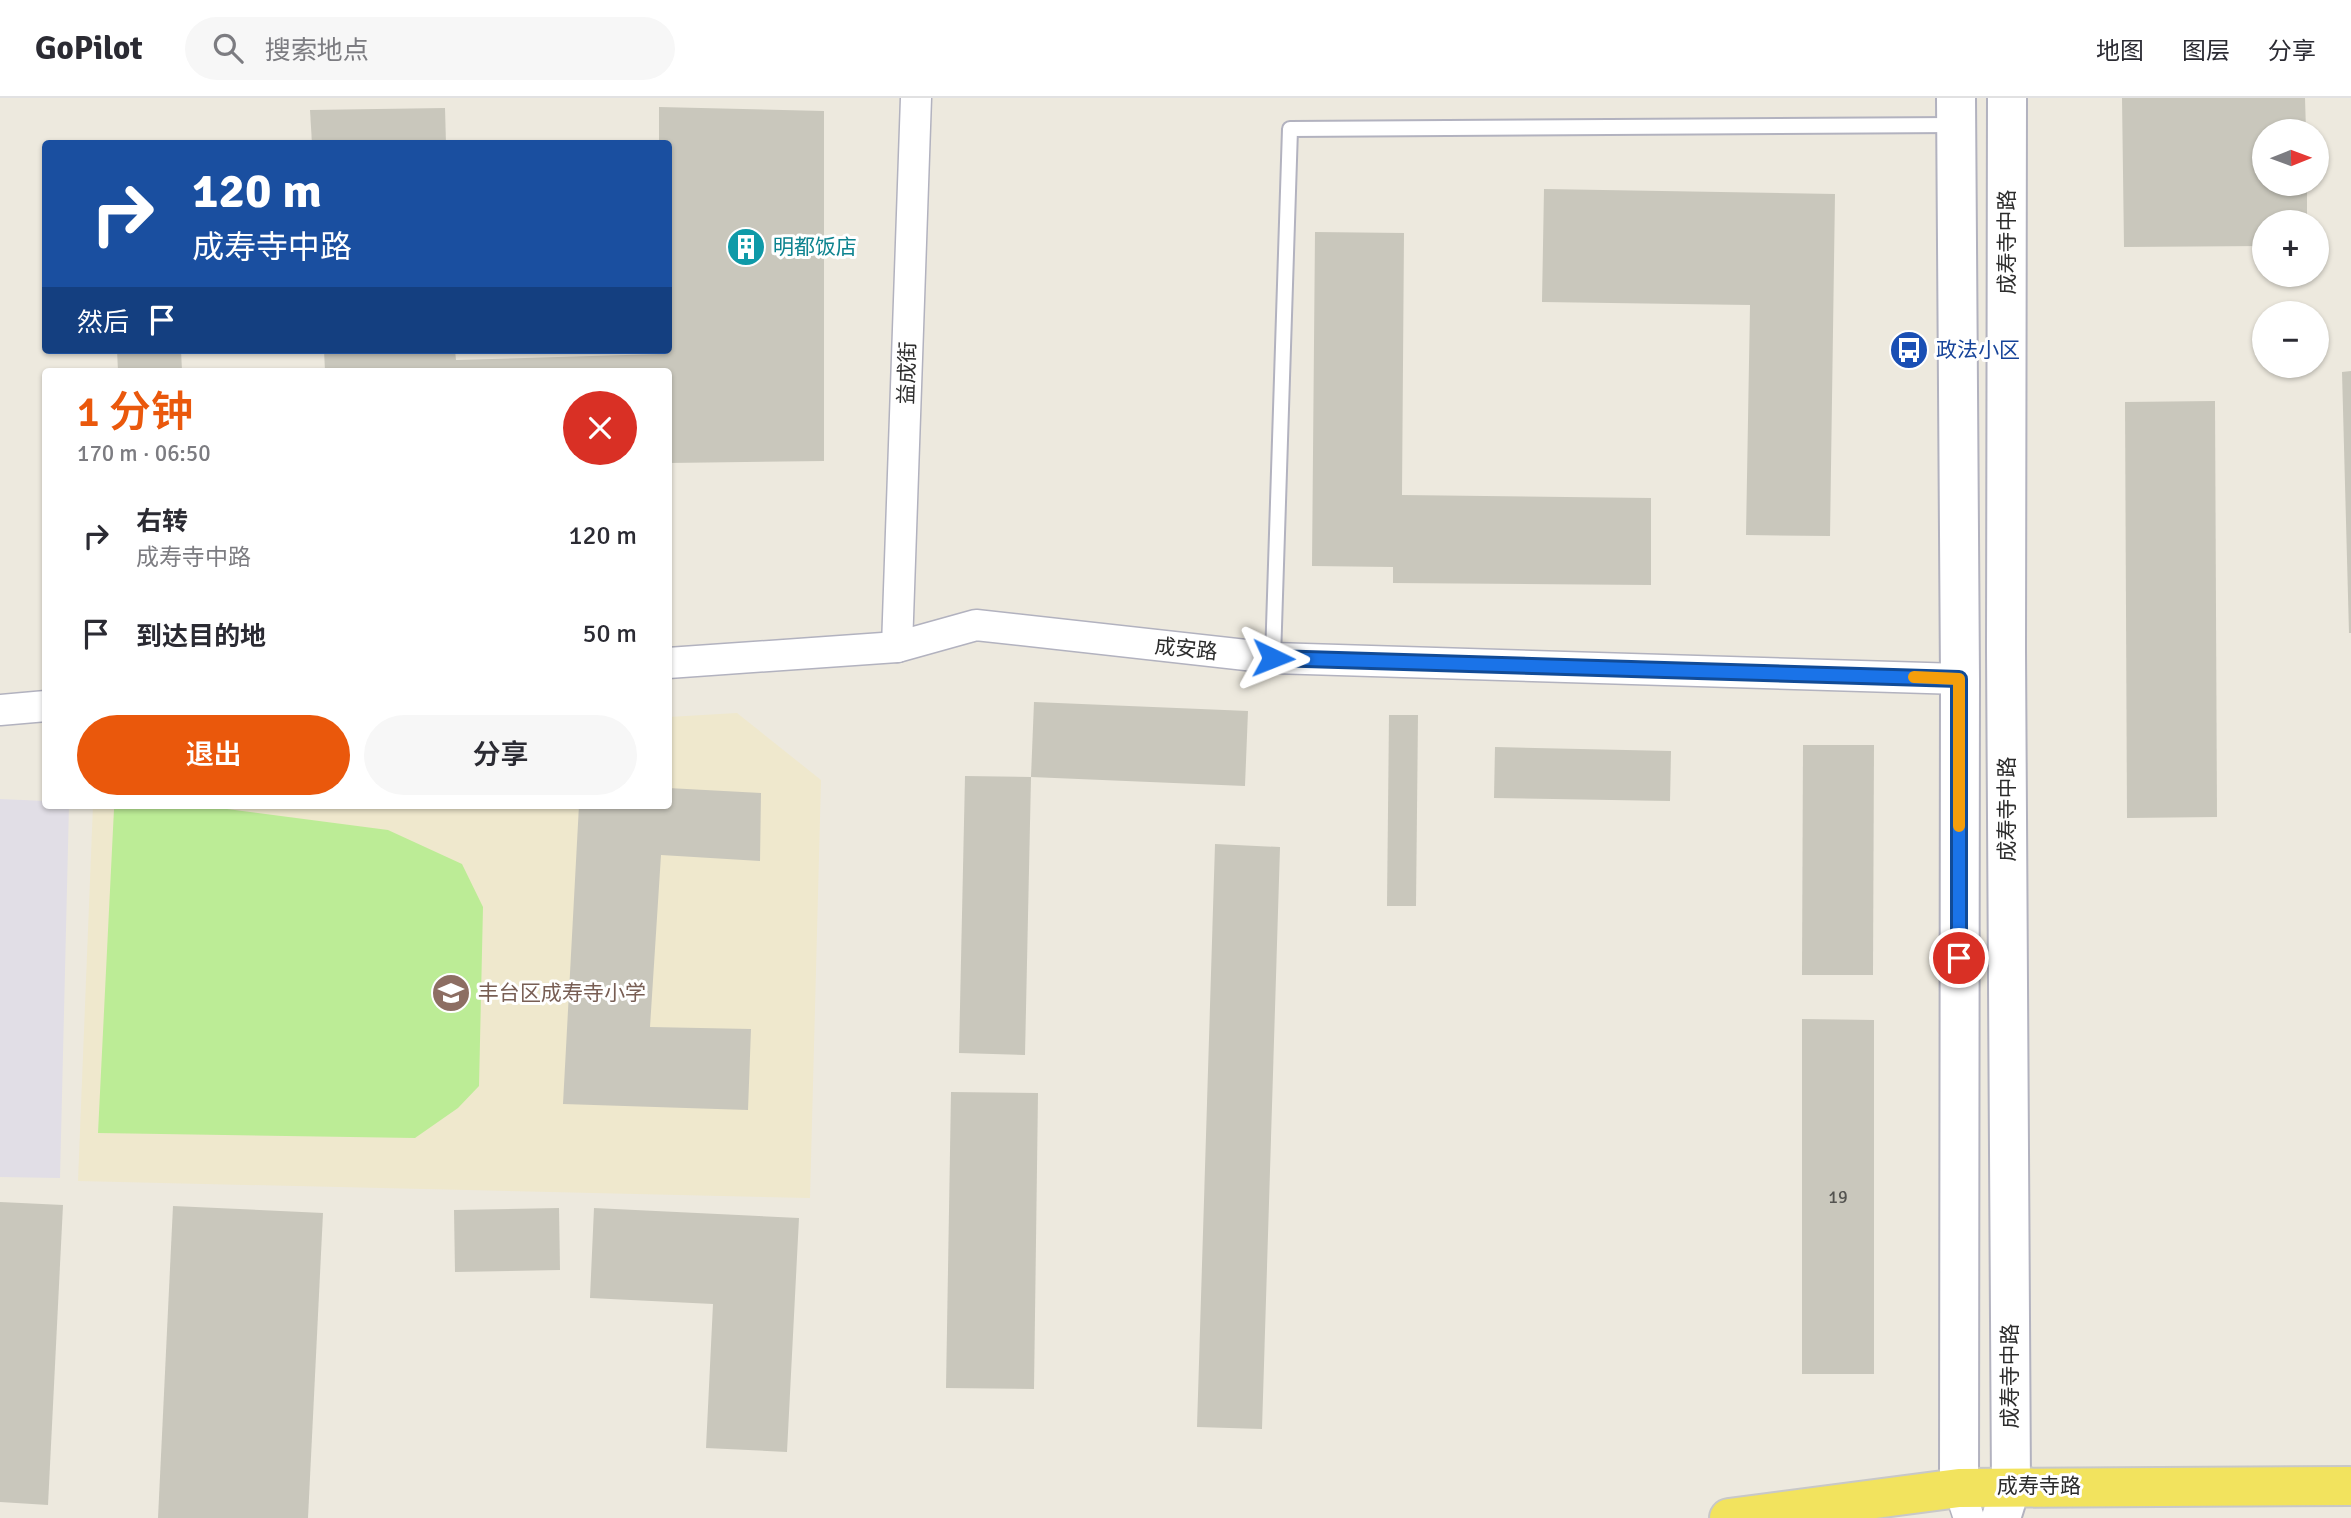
<!DOCTYPE html>
<html lang="zh">
<head>
<meta charset="utf-8">
<style>
  body { margin:0; font-family:Signika,"Noto Sans SC",sans-serif; background:#f7f7f7; color:#2b2b33; height:100vh; display:flex; flex-direction:column; font-size:26px; white-space:nowrap }
  * { box-sizing:border-box; margin:0 }
  p { font-size:23px; color:#7c7c81 }
  .icon { flex:none; width:38px; height:38px; fill:none; stroke:currentColor; stroke-width:2; stroke-linecap:round; stroke-linejoin:round }
  .map { position:relative; flex:1; overflow:hidden }
  .drawer { position:absolute; left:42px; top:270px; width:630px; height:441px; display:flex; flex-direction:column; background:#fff; border-radius:7px; box-shadow:0 2px 5px #0004 }
  .drawer>* { flex:none }
  .hud { position:absolute; left:42px; top:42px; width:630px; height:214px; border-radius:7px; box-shadow:0 2px 5px #0004; background:#1a4fa0; color:#fff; overflow:hidden }
  .needle { width:46px; rotate:89deg }
  .buttons { position:absolute; left:2252px; top:21px; display:grid; gap:14px }
  .buttons a { display:grid; place-items:center; width:77px; height:77px; border-radius:50%; background:#fff; box-shadow:0 2px 5px #0004; font-size:35px }
  .pin { position:absolute; display:grid; place-items:center; width:60px; height:60px; color:#fff; margin:-30px; border:4px solid #fff; border-radius:50%; box-shadow:0 2px 7px #0007 }
  .me { position:absolute; width:77px; margin:-38px; rotate:92deg; stroke-linejoin:round; filter:drop-shadow(0 0 5px #0008) }
  .turn { display:flex; align-items:center; gap:24px; height:147px; padding:0 35px; font-size:32px }
  .turn .icon { width:91px; height:91px; stroke-width:2.5 }
  .turn b { display:block; font-size:49px; line-height:60px }
  .then { display:flex; align-items:center; height:66px; padding:0 35px; background:#0003; gap:14px; font-size:26px }
  .round { display:grid; place-items:center; flex:none; width:74px; height:74px; border-radius:37px; background:#f7f7f7 }
  .summary { display:flex; align-items:center; justify-content:space-between; height:119px; padding:0 35px }
  h1 { font-size:42px; font-weight:600; line-height:52px; color:#ea580c }
  .action { display:flex; gap:14px; margin-top:auto; padding:14px 35px }
  .action a { flex:1; height:80px; border-radius:42px; background:#ea580c; color:#fff; font-size:28px; font-weight:600; line-height:80px; text-align:center }
  .action a+a { background:#f7f7f7; color:#2b2b33 }
  ul { padding:0; list-style:none }
  li { display:flex; align-items:center; gap:21px; height:98px; padding:0 35px }
  li div { flex:1 }
  li b { display:block; font-size:26px }
  li em { font-style:normal }
  header { display:flex; align-items:center; gap:42px; box-sizing:border-box; height:98px; padding:0 35px; background:#fff; border-bottom:2px solid #e1e1e2 }
  header strong { font-size:33px }
  nav { display:flex; gap:38px; margin-inline-start:auto; font-size:24px }
  .search { width:490px; height:63px; background:#f7f7f7; display:flex; align-items:center; gap:18px; box-sizing:border-box; padding:0 24px; border-radius:38px; color:#7c7c81; font-size:26px }
  .map>svg:first-child { display:block }
  .industrial { fill:#e1dee6 }
  .education { fill:#efe8cd }
  .pitch { fill:#bcec96 }
  .building { fill:#c9c7bc }
  .lines { fill:none; stroke-linecap:round; stroke-linejoin:round }
  .lane-casing { stroke:#b2b2bf; stroke-width:18 }
  .street-casing { stroke:#b2b2bf; stroke-width:33 }
  .secondary-casing { stroke:#b2b2bf; stroke-width:42 }
  .primary-casing { stroke:#c8c8c8; stroke-width:42 }
  .lane { stroke:#fff; stroke-width:14 }
  .street { stroke:#fff; stroke-width:30 }
  .secondary { stroke:#fff; stroke-width:38 }
  .primary { stroke:#f2e35e; stroke-width:38 }
  .route-casing { stroke:#114b97; stroke-width:18 }
  .route { stroke:#1a73e8; stroke-width:12 }
  .slow { stroke:#f59e0b; stroke-width:12 }
  .labels { text-anchor:middle; dominant-baseline:central; stroke-width:6; stroke-linejoin:round; paint-order:stroke }
  .number-label { font-size:18px; fill:#535350 }
  .street-label { font-size:21px; fill:#2c2c2c; stroke:#fff }
  .culture-label { font-size:21px; fill:#0d838f; stroke:#fff; text-anchor:start }
  .transit-label { font-size:21px; fill:#164399; stroke:#fff; text-anchor:start }
  .education-label { font-size:21px; fill:#785e54; stroke:#fff; text-anchor:start }
</style>
</head>
<body>
<header>
<strong>GoPilot</strong>
<div class="search"><svg class="icon" aria-label="search" viewBox="0 0 24 24"><circle cx="10" cy="10" r="6"/><path d="M15 15l6 6"/></svg>搜索地点</div>
<nav><a>地图</a><a>图层</a><a>分享</a></nav>
</header>
<div class="map">
<svg width="2351" height="1420" viewBox="0 0 2351 1420">
  <rect width="100%" height="100%" fill="#ede9de"/>
  <polygon class="industrial" points="0,701 45,703 46,707 69,707 60,1080 0,1079"/>
  <polygon class="education" points="737,615 821,682 810,1100 78,1083 93,707 668,707 669,619"/>
  <polygon class="pitch" points="128,707 226,707 227,711 388,732 462,766 483,809 479,988 458,1010 415,1040 98,1035 114,711"/>
  <g class="building">
    <polygon points="2122,0 2305,0 2306,33 2264,33 2264,86 2307,86 2307,124 2264,124 2264,148 2124,149"/>
    <polygon points="659,9 824,13 824,363 668,365 668,273 325,273 324,252 455,252 456,262 659,256 659,252 668,252 668,46 659,46"/>
    <polygon points="445,10 446,46 312,46 310,12"/>
    <polygon points="1544,91 1835,96 1830,438 1746,437 1750,207 1542,204"/>
    <polygon points="1315,134 1404,135 1402,397 1651,400 1651,487 1393,485 1393,469 1312,468"/>
    <polygon points="117,252 181,252 182,273 118,273"/>
    <polygon points="2351,273 2351,535 2349,535 2342,274"/>
    <polygon points="2215,303 2217,719 2127,720 2125,304"/>
    <polygon points="1034,604 1248,613 1245,688 1031,679"/>
    <polygon points="1389,617 1418,617 1416,808 1387,808"/>
    <polygon points="1803,647 1874,647 1873,877 1802,877"/>
    <polygon points="1495,649 1671,653 1670,703 1494,700"/>
    <polygon points="965,678 1031,679 1025,957 959,955"/>
    <polygon points="668,690 761,695 760,763 661,757 650,929 751,931 748,1012 563,1006 579,707 668,707"/>
    <polygon points="1215,746 1280,749 1262,1331 1197,1329"/>
    <polygon points="1802,921 1874,922 1874,1276 1802,1276"/>
    <polygon points="951,994 1038,995 1034,1291 946,1290"/>
    <polygon points="0,1104 63,1107 48,1407 0,1404"/>
    <polygon points="173,1108 323,1115 308,1420 158,1420"/>
    <polygon points="559,1110 560,1172 455,1174 454,1112"/>
    <polygon points="594,1110 799,1120 787,1354 706,1350 713,1206 590,1200"/>
  </g>
  <g class="lines">
    <defs>
      <polyline id="lane" points="1273,560 1290,31 1955,27"/>
      <g id="street">
        <polyline points="897,549 916,0"/>
        <polyline points="668,565 897,549 976,527 1273,560 1960,581"/>
        <polyline points="0,612 46,608"/>
        <polyline points="1959,1390 1969,1420"/>
      </g>
      <g id="secondary">
        <polyline points="1956,0 1960,581 1959,1390"/>
        <polyline points="2001,1420 2011,1388 2006,552 2007,0"/>
      </g>
      <polyline id="primary" points="1729,1420 1959,1390 2351,1388"/>
    </defs>
    <use href="#lane" class="lane-casing"/>
    <use href="#street" class="street-casing"/>
    <use href="#secondary" class="secondary-casing"/>
    <use href="#primary" class="primary-casing"/>
    <use href="#lane" class="lane"/>
    <use href="#street" class="street"/>
    <use href="#secondary" class="secondary"/>
    <use href="#primary" class="primary"/>
  </g>
  <g class="lines">
    <defs>
      <polyline id="route" points="1273,560 1959,581 1959,860"/>
    </defs>
    <use href="#route" class="route-casing"/>
    <use href="#route" class="route"/>
    <polyline class="slow" points="1914,579 1959,581 1959,728"/>
  </g>
  <defs>
    <symbol id="building-disc" viewBox="-11 -11 22 22"><circle r="9.5" fill="#0f9aa8" stroke="#fff"/><path d="M-4-6H4V6H1V3H-1V6H-4ZM-2.5-4.3h1.7v1.8h-1.7ZM.8-4.3h1.7v1.8H.8ZM-2.5-1h1.7V.8h-1.7ZM.8-1h1.7V.8H.8Z" fill="#fff"/></symbol>
    <symbol id="bus-disc" viewBox="-11 -11 22 22"><circle r="9.5" fill="#1a4fb4" stroke="#fff"/><path d="M-5-6H5V4H4V6H2V4H-2V6H-4V4H-5ZM-3.5-4V0h7V-4ZM-3.5 1.2v1.5H-2V1.2ZM2 1.2v1.5H3.5V1.2Z" fill="#fff"/></symbol>
    <symbol id="school-disc" viewBox="-11 -11 22 22"><circle r="9.5" fill="#8d6e63" stroke="#fff"/><path d="M0-5L7-2L0 1L-7-2ZM-4 1L0 2.5L4 1V4Q0 6-4 4Z" fill="#fff"/></symbol>
  </defs>
  <g fill-rule="evenodd">
    <use href="#building-disc" x="724" y="127" width="44" height="44"/>
    <use href="#bus-disc" x="1887" y="230" width="44" height="44"/>
    <use href="#school-disc" x="429" y="873" width="44" height="44"/>
  </g>
  <g class="labels">
    <g class="number-label">
      <text x="1838" y="1099">19</text>
    </g>
    <g class="street-label">
      <text transform="translate(2007 144) rotate(-90)">成寿寺中路</text>
      <text transform="translate(907 275) rotate(-88)">益成街</text>
      <text transform="translate(1186 551) rotate(6)">成安路</text>
      <text transform="translate(2007 711) rotate(-90)">成寿寺中路</text>
      <text transform="translate(2010 1278) rotate(-90)">成寿寺中路</text>
      <text x="2039" y="1388">成寿寺路</text>
    </g>
    <g class="culture-label">
      <text x="773" y="149">明都饭店</text>
    </g>
    <g class="transit-label">
      <text x="1936" y="252">政法小区</text>
    </g>
    <g class="education-label">
      <text x="478" y="895">丰台区成寿寺小学</text>
    </g>
  </g>
</svg>
<div class="buttons">
<a><svg class="needle" viewBox="-14 -14 28 28"><path d="M0-13l5 13h-10z" fill="#e53935"/><path d="M0 13l5-13h-10z" fill="#7c7c81"/></svg></a>
<a>+</a>
<a>−</a>
</div>
<div class="pin" style="left:1959px;top:860px;background:#d93025"><svg class="icon" aria-label="arrive" viewBox="0 0 24 24"><path d="M6 21V4h12l-3 4 3 4H6"/></svg></div>
<svg class="me" style="left:1273px;top:560px" viewBox="-20 -20 40 40"><path d="M0-17L14 15 0 8-14 15z" fill="#1a73e8" stroke="#fff" stroke-width="4"/></svg>
<div class="hud">
<div class="turn"><svg class="icon" aria-label="right" viewBox="0 0 24 24"><path d="M7 20v-9h11M14 6l5 5-5 5"/></svg><div><b>120 m</b>成寿寺中路</div></div>
<div class="then">然后<svg class="icon" aria-label="arrive" viewBox="0 0 24 24"><path d="M6 21V4h12l-3 4 3 4H6"/></svg></div>
</div>
<section class="drawer">
<div class="summary"><div><h1>1 分钟</h1><p>170 m · 06:50</p></div><a class="round" style="background:#d93025;color:#fff"><svg class="icon" aria-label="close" viewBox="0 0 24 24"><path d="M6 6l12 12M18 6L6 18"/></svg></a></div>
<ul>
<li><svg class="icon" aria-label="right" viewBox="0 0 24 24"><path d="M7 20v-9h11M14 6l5 5-5 5"/></svg><div><b>右转</b><p>成寿寺中路</p></div><em>120 m</em></li>
<li><svg class="icon" aria-label="arrive" viewBox="0 0 24 24"><path d="M6 21V4h12l-3 4 3 4H6"/></svg><div><b>到达目的地</b></div><em>50 m</em></li>
</ul>
<div class="action"><a>退出</a><a>分享</a></div>
</section>
</div>
</body>
</html>
